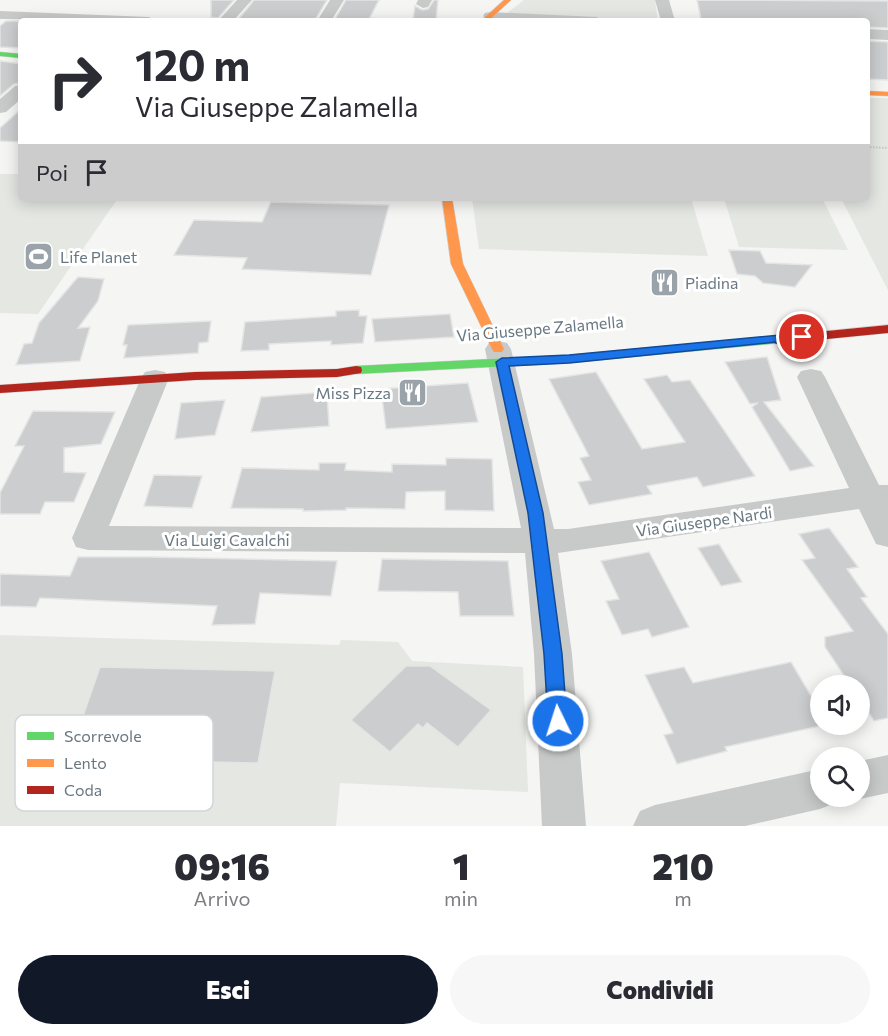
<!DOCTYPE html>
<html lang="it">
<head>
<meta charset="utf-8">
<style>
  body { margin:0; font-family:Commissioner,sans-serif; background:#f7f7f7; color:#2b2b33; height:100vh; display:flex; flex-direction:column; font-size:22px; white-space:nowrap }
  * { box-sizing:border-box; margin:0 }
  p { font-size:20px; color:#7c7c81 }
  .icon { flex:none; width:33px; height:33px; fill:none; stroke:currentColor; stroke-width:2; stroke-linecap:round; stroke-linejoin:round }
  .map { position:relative; height:826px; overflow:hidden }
  .drawer { display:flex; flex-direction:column; background:#fff; flex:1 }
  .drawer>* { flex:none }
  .hud { position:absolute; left:18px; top:18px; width:852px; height:183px; border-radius:6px; box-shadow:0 3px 15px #0003; background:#fff; color:#2b2b33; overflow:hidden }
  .fabs { position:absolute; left:810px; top:675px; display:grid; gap:12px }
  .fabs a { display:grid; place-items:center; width:60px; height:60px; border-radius:50%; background:#fff; box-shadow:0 3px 15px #0003; font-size:30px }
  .pin { position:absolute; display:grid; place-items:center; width:51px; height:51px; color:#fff; margin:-26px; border:3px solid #fff; border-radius:50%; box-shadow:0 2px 6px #0007 }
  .me { position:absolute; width:66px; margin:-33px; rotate:356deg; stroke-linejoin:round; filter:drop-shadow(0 0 4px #0008) }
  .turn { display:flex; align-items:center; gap:21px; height:126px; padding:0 18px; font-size:27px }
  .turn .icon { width:78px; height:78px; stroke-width:2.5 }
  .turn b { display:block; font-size:42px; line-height:51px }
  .then { display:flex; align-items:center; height:57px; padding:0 18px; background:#0003; gap:12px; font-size:22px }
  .eta { display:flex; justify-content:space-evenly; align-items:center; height:102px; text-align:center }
  .eta b { font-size:36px; font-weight:800; line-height:42px }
  .action { display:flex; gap:12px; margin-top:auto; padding:12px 18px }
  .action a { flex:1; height:69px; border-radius:36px; background:#111827; color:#fff; font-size:24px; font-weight:800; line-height:69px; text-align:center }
  .action a+a { background:#f7f7f7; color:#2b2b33 }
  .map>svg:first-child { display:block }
  .green { fill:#e4e7e2 }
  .building { fill:#cccdce; stroke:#e4e4e4; stroke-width:1.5 }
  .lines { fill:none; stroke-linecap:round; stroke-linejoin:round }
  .fast-casing { stroke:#d1d2d2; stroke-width:1 }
  .slow-casing { stroke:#d1d2d2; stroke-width:1 }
  .jam-casing { stroke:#d1d2d2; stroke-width:1 }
  .path { stroke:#c6c7c8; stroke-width:2; stroke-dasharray:1.5 1.5; stroke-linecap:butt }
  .street { fill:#c8caca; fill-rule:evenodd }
  .fast { fill:#63d668; fill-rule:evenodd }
  .slow { fill:#ff974d; fill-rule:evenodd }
  .jam { fill:#b3261e; fill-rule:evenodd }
  .route { fill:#1a73e8; stroke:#114b97; stroke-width:1.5 }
  .labels { text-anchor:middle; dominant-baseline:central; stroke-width:6; stroke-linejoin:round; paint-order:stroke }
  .poi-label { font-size:16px; fill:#687781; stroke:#fff; text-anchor:start }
  .street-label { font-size:16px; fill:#687781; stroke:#fff }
  .key { fill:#fff; stroke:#d2d6d9; stroke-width:1.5 }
  .key-label { font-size:16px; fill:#687781 }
</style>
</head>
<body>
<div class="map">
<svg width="888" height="826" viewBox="0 0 888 826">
  <rect width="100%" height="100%" fill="#f5f5f4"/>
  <g class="green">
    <polygon points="524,0 655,0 658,21 507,13"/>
    <polygon points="867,98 888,98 888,290 841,198 867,198"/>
    <polygon points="0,174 21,174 21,198 118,198 38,314 0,313"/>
    <polygon points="472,198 691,198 708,256 479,249"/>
    <polygon points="724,198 823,200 848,250 739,247"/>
    <polygon points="0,635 339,645 341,640 398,642 412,661 523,667 528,792 340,783 336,826 0,826"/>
  </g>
  <g class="building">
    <polygon points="211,0 234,0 218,18 211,17"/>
    <polygon points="254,0 327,0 315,20 237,21"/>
    <polygon points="346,0 379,0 368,21 334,21"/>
    <polygon points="434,0 438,0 436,20 413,20 415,6 422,10 428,9"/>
    <polygon points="697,0 888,1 888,28 867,27 867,21 705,21 701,19"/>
    <polygon points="6,21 21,21 21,48 0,47 0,26"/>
    <polygon points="867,41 888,42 888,80 867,79"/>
    <polygon points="0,61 21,64 21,83 14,84 0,96"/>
    <polygon points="21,109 21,142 0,141 0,128"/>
    <polygon points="271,202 389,205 371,275 242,269 247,258 174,255 194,220 262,222"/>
    <polygon points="729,250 760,251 766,263 812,265 795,287 763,283 755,276 737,274"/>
    <polygon points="78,277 104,279 98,301 78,328 90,327 80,361 16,365 24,344 32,343 39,323"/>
    <polygon points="359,310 359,316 367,316 363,343 331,345 331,341 269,344 269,350 241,351 245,322 336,316 336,311"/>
    <polygon points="450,314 454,337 375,342 372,319"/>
    <polygon points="211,321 208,342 199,343 198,353 124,358 127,345 123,345 128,325"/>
    <polygon points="767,357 781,400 764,402 814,466 790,471 752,407 758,403 750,404 725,362"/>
    <polygon points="596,372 642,449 685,442 644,379 667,375 672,382 690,380 755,476 703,487 697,477 647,486 652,494 589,505 578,482 591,480 580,458 589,456 549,379"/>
    <polygon points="468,383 478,422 386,429 381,389"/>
    <polygon points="327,392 329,426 251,432 261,397"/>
    <polygon points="225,400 215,435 175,439 181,403"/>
    <polygon points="33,411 115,412 101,444 64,448 64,472 86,473 74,502 45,502 40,514 0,514 0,493 24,446 15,446"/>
    <polygon points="446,458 492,459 494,511 445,510 445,491 406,492 405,509 346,508 346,510 303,511 303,509 231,508 242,468 319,470 319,463 346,463 345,470 392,472 392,464 446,465"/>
    <polygon points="154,475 202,476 192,508 144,506"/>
    <polygon points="829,528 858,567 847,569 867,597 861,598 888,634 888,718 874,721 860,699 860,686 851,686 825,647 825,637 853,631 802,560 815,558 799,534"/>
    <polygon points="719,544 742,582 721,586 698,548"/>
    <polygon points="649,552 689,627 652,637 648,629 622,635 606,601 619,599 601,561"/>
    <polygon points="78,557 151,557 337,561 331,596 260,593 255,624 212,625 217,606 40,598 36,607 0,606 0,574 70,576"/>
    <polygon points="382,559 508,561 514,616 460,616 458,592 378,591"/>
    <polygon points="791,662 820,711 820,726 725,747 727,751 677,764 664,735 673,733 645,675 684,667 693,683"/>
    <polygon points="406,666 430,666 491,710 458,747 427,723 423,728 418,724 390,752 351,720"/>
    <polygon points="100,667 275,671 258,763 68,759"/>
  </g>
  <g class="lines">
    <defs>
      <g id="fast">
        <polygon points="0,52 21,54 21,58 0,56"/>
        <polygon points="776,336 782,340 780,343 569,363 356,374 350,370 356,366 569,355"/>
      </g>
      <g id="slow">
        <polygon points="504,0 511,0 488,21 481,21"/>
        <polygon points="867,91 888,92 888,96 867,95"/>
        <polygon points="442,198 452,198 463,264 504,349 502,352 494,352 492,349 451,264"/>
      </g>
      <g id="jam">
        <polygon points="888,325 888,333 776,344 770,340 776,336"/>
        <polygon points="356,366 361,367 362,370 361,373 337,377 195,380 0,393 0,385 195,372 337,369"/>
      </g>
    </defs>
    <use href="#fast" class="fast-casing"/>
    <use href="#slow" class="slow-casing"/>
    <use href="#jam" class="jam-casing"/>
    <polyline class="path" points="867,147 888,148"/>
    <g class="street">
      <polygon points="237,0 252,0 233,21 218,21"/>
      <polygon points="330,0 344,0 331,21 317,21"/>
      <polygon points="418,0 432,0 428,7 423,8 416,4"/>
      <polygon points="655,0 669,0 675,21 661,21"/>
      <polygon points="0,11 149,17 156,21 2,19 0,19"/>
      <polygon points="490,12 597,17 604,21 485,19 483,16 485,13"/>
      <polygon points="867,29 888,30 888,40 867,39"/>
      <polygon points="21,85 21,99 6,112 0,113 0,99 15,86"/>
      <polygon points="498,341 507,343 511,349 554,529 568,529 849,488 797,377 801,371 811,369 821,371 825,377 879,485 888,485 888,547 876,544 859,509 558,553 572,654 586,826 542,826 534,654 525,553 88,550 76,547 72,538 141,378 145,372 155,370 165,372 169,378 109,526 521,528 485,349 489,343"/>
      <polygon points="888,755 888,793 860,799 853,796 860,796 860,761"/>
      <polygon points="820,769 820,796 838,796 835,803 820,809 745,826 633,826 640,811 655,805"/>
    </g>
    <use href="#fast" class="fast"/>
    <use href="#slow" class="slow"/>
    <use href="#jam" class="jam"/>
  </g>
  <polygon class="route" points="802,333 808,337 806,339 569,363 509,366 543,513 562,654 567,721 564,727 558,729 551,727 548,721 544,654 528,513 496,362 502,358 569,355"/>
  <defs>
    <symbol id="stadium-square" viewBox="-11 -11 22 22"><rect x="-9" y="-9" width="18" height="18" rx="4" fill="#99a3a9" stroke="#fff"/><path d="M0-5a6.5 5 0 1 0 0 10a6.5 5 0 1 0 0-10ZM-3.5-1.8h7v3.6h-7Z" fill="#fff"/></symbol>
    <symbol id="restaurant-square" viewBox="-11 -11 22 22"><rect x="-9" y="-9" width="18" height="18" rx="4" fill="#99a3a9" stroke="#fff"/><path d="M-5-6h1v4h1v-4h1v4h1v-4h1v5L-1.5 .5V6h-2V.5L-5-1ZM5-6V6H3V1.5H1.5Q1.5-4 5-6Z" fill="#fff"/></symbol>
  </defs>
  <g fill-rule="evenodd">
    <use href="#stadium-square" x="22" y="240" width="33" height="33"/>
    <use href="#restaurant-square" x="648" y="266" width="33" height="33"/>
    <use href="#restaurant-square" x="396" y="376" width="33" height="33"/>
  </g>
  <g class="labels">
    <g class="poi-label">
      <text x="60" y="256">Life Planet</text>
      <text x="685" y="282">Piadina</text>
      <text x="391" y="392" text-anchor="end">Miss Pizza</text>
    </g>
    <g class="street-label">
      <text transform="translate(540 328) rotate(-5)">Via Giuseppe Zalamella</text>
      <text transform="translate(704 521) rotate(-8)">Via Giuseppe Nardi</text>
      <text x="227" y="539">Via Luigi Cavalchi</text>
    </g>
  </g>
  <rect x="15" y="715" width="198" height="96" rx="9" class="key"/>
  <rect x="27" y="732" width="27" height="8" fill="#63d668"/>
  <rect x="27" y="759" width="27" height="8" fill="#ff974d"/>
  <rect x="27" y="786" width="27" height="8" fill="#b3261e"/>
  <g class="key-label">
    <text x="64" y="742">Scorrevole</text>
    <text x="64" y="769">Lento</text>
    <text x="64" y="796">Coda</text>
  </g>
</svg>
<div class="fabs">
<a><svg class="icon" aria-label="sound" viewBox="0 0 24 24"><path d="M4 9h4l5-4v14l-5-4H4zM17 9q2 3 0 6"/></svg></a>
<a><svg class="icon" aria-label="search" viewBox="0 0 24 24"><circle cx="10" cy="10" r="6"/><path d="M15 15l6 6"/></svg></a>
</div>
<div class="pin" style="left:802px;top:337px;background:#d93025"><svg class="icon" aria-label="arrive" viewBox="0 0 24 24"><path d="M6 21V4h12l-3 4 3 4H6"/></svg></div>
<svg class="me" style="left:558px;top:721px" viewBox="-20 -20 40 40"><circle r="17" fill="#1a73e8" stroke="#fff" stroke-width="3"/><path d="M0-11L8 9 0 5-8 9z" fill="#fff"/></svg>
<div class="hud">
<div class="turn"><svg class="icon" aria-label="right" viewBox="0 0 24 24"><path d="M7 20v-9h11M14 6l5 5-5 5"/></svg><div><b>120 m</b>Via Giuseppe Zalamella</div></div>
<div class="then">Poi<svg class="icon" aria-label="arrive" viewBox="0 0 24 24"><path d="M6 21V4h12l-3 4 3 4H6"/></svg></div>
</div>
</div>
<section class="drawer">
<div class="eta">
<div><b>09:16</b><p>Arrivo</p></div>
<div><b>1</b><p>min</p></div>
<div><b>210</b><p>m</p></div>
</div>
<div class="action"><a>Esci</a><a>Condividi</a></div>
</section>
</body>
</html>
